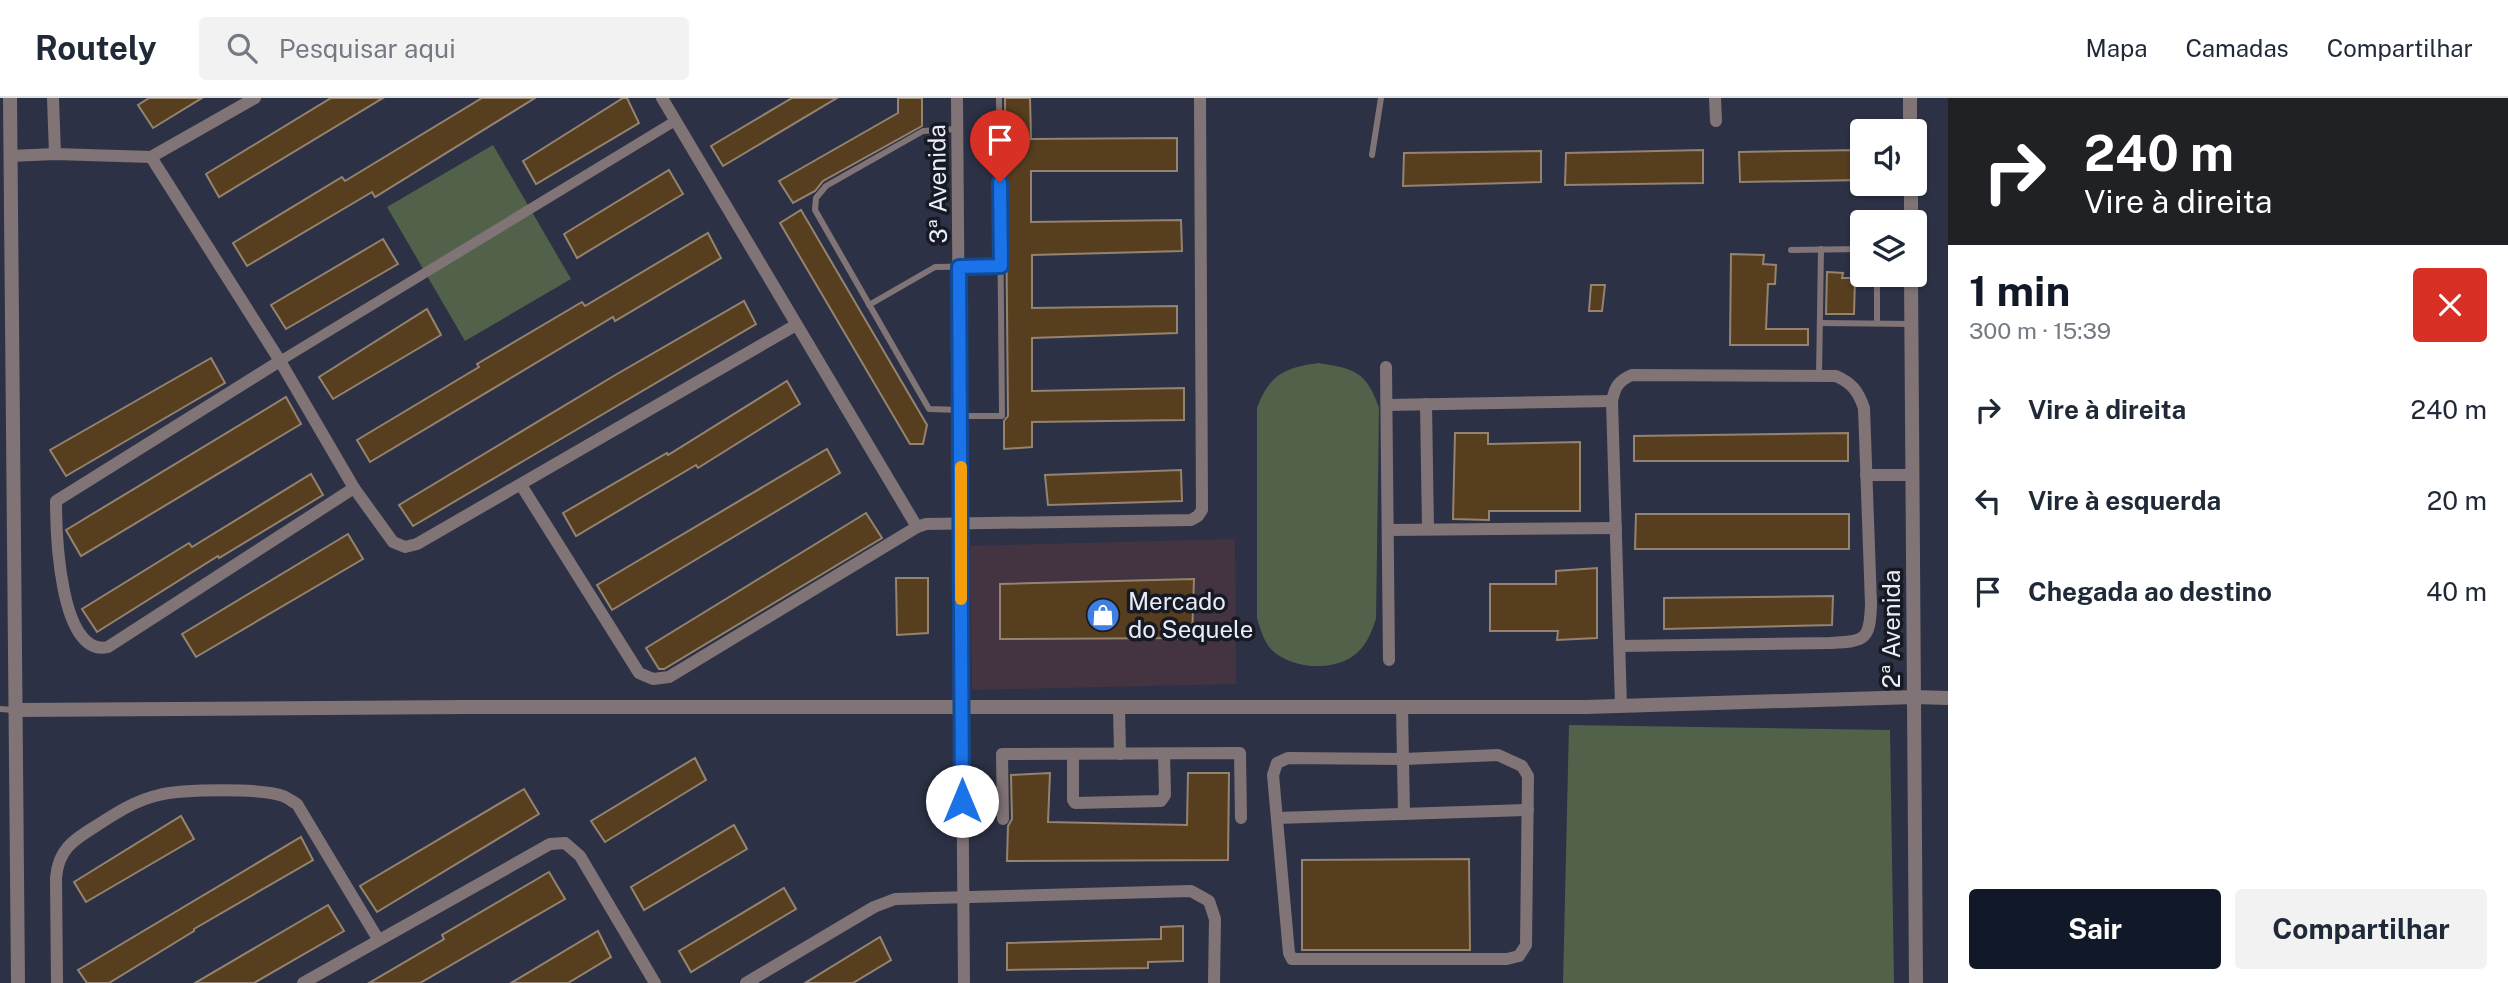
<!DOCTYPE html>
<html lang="pt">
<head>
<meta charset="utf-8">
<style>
  body { margin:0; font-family:"Public Sans",sans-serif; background:#f2f2f3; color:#1f2937; height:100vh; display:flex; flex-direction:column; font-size:26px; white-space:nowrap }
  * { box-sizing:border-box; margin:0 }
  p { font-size:23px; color:#747a83 }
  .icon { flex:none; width:38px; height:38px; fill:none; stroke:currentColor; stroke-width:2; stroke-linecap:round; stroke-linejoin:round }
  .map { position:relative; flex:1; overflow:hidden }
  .side { display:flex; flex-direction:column; background:#fff; width:560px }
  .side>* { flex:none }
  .top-card { background:#202124; color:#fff; overflow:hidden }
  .controls { position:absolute; left:1850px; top:21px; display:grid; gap:14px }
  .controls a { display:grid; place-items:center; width:77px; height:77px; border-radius:7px; background:#fff; box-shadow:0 2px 5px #0004; font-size:35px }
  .pin { position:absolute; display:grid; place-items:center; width:60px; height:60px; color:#fff; margin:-72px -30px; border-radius:50% 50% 50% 0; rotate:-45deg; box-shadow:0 0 7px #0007 }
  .pin .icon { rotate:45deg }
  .me { position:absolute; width:77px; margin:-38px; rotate:0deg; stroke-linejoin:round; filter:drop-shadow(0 0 5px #0008) }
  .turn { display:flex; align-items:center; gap:24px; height:147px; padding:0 21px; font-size:32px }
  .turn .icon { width:91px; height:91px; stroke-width:2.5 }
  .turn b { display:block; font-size:49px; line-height:60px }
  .round { display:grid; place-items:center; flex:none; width:74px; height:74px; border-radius:7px; background:#f2f2f3 }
  .overview { display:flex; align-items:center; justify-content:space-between; height:119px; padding:0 21px }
  h1 { font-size:42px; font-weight:700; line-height:52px; color:#111827 }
  .action { display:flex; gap:14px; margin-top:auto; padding:14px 21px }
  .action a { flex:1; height:80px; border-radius:7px; background:#111827; color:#fff; font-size:28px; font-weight:700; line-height:80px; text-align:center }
  .action a+a { background:#f2f2f3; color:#1f2937 }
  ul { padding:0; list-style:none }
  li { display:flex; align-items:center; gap:21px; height:91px; padding:0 21px }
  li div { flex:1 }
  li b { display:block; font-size:26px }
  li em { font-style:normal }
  header { display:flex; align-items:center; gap:42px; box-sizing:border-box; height:98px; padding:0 35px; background:#fff; border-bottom:2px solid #e0e1e3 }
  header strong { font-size:33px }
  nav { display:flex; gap:38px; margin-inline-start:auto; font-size:24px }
  .search { width:490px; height:63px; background:#f2f2f3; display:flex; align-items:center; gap:18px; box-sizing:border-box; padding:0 24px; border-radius:7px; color:#747a83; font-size:26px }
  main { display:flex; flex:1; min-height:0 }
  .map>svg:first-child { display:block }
  .commercial { fill:#443441 }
  .green { fill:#51614a }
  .building { fill:#573e1f; stroke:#94836f; stroke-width:2 }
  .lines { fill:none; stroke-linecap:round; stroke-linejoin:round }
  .service { stroke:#817476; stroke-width:6 }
  .pedestrian { stroke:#817476; stroke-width:10 }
  .minor { stroke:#817476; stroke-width:12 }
  .tertiary { stroke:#817476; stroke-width:14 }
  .route-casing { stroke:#114b97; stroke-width:18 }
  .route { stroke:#1a73e8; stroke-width:12 }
  .slow { stroke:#f59e0b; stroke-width:12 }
  .labels { text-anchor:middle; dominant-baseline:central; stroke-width:7; stroke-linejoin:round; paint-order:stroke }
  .street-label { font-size:24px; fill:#e9ecf9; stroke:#181a23 }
  .poi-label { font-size:24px; fill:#e9ecf9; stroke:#181a23; text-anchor:start }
</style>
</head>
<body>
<header>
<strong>Routely</strong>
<div class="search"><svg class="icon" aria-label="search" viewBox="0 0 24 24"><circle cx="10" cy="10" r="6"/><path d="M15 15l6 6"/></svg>Pesquisar aqui</div>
<nav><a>Mapa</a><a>Camadas</a><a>Compartilhar</a></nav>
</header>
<main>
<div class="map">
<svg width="1948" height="885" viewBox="0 0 1948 885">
  <rect width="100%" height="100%" fill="#2d3145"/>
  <polygon class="commercial" points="1235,441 1236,586 972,592 970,448"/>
  <g class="green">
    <polygon points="493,47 571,181 465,243 387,109"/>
    <path d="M1318,265C1354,270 1367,274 1379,310L1376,521C1371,535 1366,549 1353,558C1332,573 1294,571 1274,554C1264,545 1261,533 1257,520V310C1269,277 1284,270 1318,265Z"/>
    <polygon points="1569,627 1890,632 1894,885 1563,885"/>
  </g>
  <g class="building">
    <polygon points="149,0 202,0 153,30 138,7"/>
    <polygon points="331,0 383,0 219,99 206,76"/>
    <polygon points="482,0 535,0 375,99 372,94 247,168 233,145 342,79 345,83"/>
    <polygon points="623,0 627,0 639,25 536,86 523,63"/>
    <polygon points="792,0 837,0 723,68 711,48"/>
    <polygon points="898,0 922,0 922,28 823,83 815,93 793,105 779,83 898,15"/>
    <polygon points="1005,0 1030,0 1031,41 1177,40 1177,73 1031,73 1031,124 1181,122 1182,153 1032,157 1032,210 1177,208 1177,235 1032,240 1032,293 1184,290 1184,322 1032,324 1032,349 1004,351 1004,323 1008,318"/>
    <polygon points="1703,52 1703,85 1565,87 1566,55"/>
    <polygon points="1862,52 1862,82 1740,84 1739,54"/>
    <polygon points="1541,53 1541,84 1403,88 1404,55"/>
    <polygon points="669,72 683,96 577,160 564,136"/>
    <polygon points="801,112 927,327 923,346 910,346 780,125"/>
    <polygon points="708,135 721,160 615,223 613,219 370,364 357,342 479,269 477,266 582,204 585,208"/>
    <polygon points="383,141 398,166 286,231 271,207"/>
    <polygon points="1731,156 1764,157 1763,166 1776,167 1775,186 1768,186 1766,231 1808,231 1808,247 1730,247"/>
    <polygon points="1827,174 1843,175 1842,180 1855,180 1854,216 1826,216"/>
    <polygon points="1591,187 1605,187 1602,213 1589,213"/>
    <polygon points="744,203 756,226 525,362 413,428 399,407 617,276"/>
    <polygon points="427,211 441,237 333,301 319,279"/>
    <polygon points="211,260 225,285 66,378 50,352"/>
    <polygon points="787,283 800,306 698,370 696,367 576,438 563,415 667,355 668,357"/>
    <polygon points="286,299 301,326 81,458 66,432"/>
    <polygon points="1455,335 1488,335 1488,346 1580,344 1580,413 1489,413 1489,422 1453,421"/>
    <polygon points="1848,335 1848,363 1634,363 1634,338"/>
    <polygon points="827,351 840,375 612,512 597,487"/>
    <polygon points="1181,372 1182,403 1048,407 1045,377"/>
    <polygon points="311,376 323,397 219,460 218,458 97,534 82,511 189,445 192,449"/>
    <polygon points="866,415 882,440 664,571 659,571 646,550"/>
    <polygon points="1636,416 1849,416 1849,451 1635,451"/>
    <polygon points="348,436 363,461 196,559 182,536"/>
    <polygon points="1597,470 1597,540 1557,542 1558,533 1490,533 1490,486 1556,486 1556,473"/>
    <polygon points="896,480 928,480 928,535 897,537"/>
    <polygon points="1194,481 1192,540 1000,541 1000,486"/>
    <polygon points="1833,498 1832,527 1664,531 1664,500"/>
    <polygon points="695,660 706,682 605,744 591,723"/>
    <polygon points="1050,675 1048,724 1187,727 1188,675 1229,675 1228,762 1007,763 1008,728 1012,721 1011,677"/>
    <polygon points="524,691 539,716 377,814 360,788"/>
    <polygon points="181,718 194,741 86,804 74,784"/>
    <polygon points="734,727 747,751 644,812 631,789"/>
    <polygon points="301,739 313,762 194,831 194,833 109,885 87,885 78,872"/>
    <polygon points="1469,761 1470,852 1302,852 1302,762"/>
    <polygon points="549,774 565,801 420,885 369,885 444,841 442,837"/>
    <polygon points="784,790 796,811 691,874 679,853"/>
    <polygon points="328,807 344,833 254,885 195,885"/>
    <polygon points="1183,828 1183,863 1148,864 1148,870 1007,872 1007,845 1161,841 1161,829"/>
    <polygon points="598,833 611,859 568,885 511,885"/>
    <polygon points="880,839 891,862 853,885 805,885"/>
  </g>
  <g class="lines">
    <g class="service">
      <polyline points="957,31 923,33 826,88 816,100 815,112 929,311 960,312"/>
      <polyline points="1372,57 1381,0"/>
      <polyline points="1791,152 1862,151"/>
      <polyline points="1877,177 1877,225"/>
      <polyline points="869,207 935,169 1001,168"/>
      <polyline points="1820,225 1912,226"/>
      <polyline points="1819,278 1821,151"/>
      <polyline points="960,318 1002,318 999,0"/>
      <polyline points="0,611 15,612"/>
    </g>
    <polyline class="pedestrian" points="280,263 675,23"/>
    <g class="minor">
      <polyline points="53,0 55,56"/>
      <polyline points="662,0 917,429"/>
      <polyline points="957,0 964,885"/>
      <polyline points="1715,0 1716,23"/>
      <polyline points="10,58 55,56 151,59 255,0"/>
      <polyline points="151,59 280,263 354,390 393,444 405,449 417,446 796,227"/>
      <path d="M280,263L56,403C56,432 59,560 108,549L354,390"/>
      <polyline points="1386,269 1389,562"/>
      <polyline points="1426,306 1428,431"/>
      <polyline points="1387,307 1612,303"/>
      <polyline points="1866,377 1913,377"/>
      <polyline points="521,387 639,575 653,581 669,579 917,429 926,426 1191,422 1198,418 1202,412 1200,0"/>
      <polyline points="1388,432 1616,430"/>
      <path d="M1620,548L1830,545C1865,543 1870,543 1871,506L1864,310C1858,293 1852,285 1836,278L1632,277C1618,283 1615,289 1612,303L1621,608"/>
      <polyline points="1119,609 1120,656"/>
      <polyline points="1402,609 1404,716"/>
      <polyline points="1073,656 1073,702 1075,705 1161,703 1165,697 1164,656"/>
      <polygon points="1498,657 1522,668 1528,678 1526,847 1519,858 1507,861 1292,861 1289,855 1273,677 1277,665 1288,660 1404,661"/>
      <polyline points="1277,720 1528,712"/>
      <polyline points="1003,721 1002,656 1240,655 1241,720"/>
      <path d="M57,885L56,780C58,752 73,742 96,728C116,715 136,702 159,697C182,691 263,690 283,698C288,700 293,704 297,706L378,841"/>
      <polyline points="303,885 550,746 565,745 580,758 655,885"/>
      <polyline points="746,885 874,809 895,801 1191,793 1209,803 1215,821 1214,885"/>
    </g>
    <g class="tertiary">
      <polyline points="10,0 18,885"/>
      <polyline points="1910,0 1910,33"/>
      <polyline points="1911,86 1911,124"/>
      <polyline points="1911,177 1916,885"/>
      <polyline points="15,612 465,609 1586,609 1915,599 1948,600"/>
    </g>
  </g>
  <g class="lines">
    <defs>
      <polyline id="route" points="962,703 959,169 1001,168 1000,84"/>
    </defs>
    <use href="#route" class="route-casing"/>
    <use href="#route" class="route"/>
    <polyline class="slow" points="961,369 961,501"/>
  </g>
  <defs>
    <symbol id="shop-disc" viewBox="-11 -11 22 22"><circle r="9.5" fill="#3f7fe0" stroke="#181a23"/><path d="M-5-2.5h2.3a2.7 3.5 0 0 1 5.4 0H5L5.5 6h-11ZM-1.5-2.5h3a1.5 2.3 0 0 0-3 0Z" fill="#fff"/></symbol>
  </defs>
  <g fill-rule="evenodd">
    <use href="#shop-disc" x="1084" y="498" width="38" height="38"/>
  </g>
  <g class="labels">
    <g class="street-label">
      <text transform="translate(937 86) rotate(-91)">3ª Avenida</text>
      <text transform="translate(1891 531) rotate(-90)">2ª Avenida</text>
    </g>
    <g class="poi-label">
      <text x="1128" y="503">Mercado<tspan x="1128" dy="28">do Sequele</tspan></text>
    </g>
  </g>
</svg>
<div class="controls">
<a><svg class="icon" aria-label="sound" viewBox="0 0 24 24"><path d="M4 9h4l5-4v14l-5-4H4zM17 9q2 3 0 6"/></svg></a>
<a><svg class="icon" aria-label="layers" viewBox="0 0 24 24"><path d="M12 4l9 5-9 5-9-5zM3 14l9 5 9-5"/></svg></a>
</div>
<div class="pin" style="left:1000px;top:84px;background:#d93025"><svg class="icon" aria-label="arrive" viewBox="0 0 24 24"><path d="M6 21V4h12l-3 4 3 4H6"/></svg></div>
<svg class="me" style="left:962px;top:703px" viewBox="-20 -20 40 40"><circle r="19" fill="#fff"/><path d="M0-13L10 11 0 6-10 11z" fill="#1a73e8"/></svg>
</div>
<section class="side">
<div class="top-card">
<div class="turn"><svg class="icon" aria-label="right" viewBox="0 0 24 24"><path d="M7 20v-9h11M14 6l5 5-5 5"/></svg><div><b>240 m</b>Vire à direita</div></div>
</div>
<div class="overview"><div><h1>1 min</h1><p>300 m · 15:39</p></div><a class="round" style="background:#d93025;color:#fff"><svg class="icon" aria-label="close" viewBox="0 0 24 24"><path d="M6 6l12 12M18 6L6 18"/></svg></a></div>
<ul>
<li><svg class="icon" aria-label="right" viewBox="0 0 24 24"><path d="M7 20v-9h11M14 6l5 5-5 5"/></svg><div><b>Vire à direita</b></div><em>240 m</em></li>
<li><svg class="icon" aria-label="left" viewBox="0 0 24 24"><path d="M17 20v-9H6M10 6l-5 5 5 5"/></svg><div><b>Vire à esquerda</b></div><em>20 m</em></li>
<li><svg class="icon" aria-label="arrive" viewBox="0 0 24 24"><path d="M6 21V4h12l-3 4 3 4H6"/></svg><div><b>Chegada ao destino</b></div><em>40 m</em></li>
</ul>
<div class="action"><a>Sair</a><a>Compartilhar</a></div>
</section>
</main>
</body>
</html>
